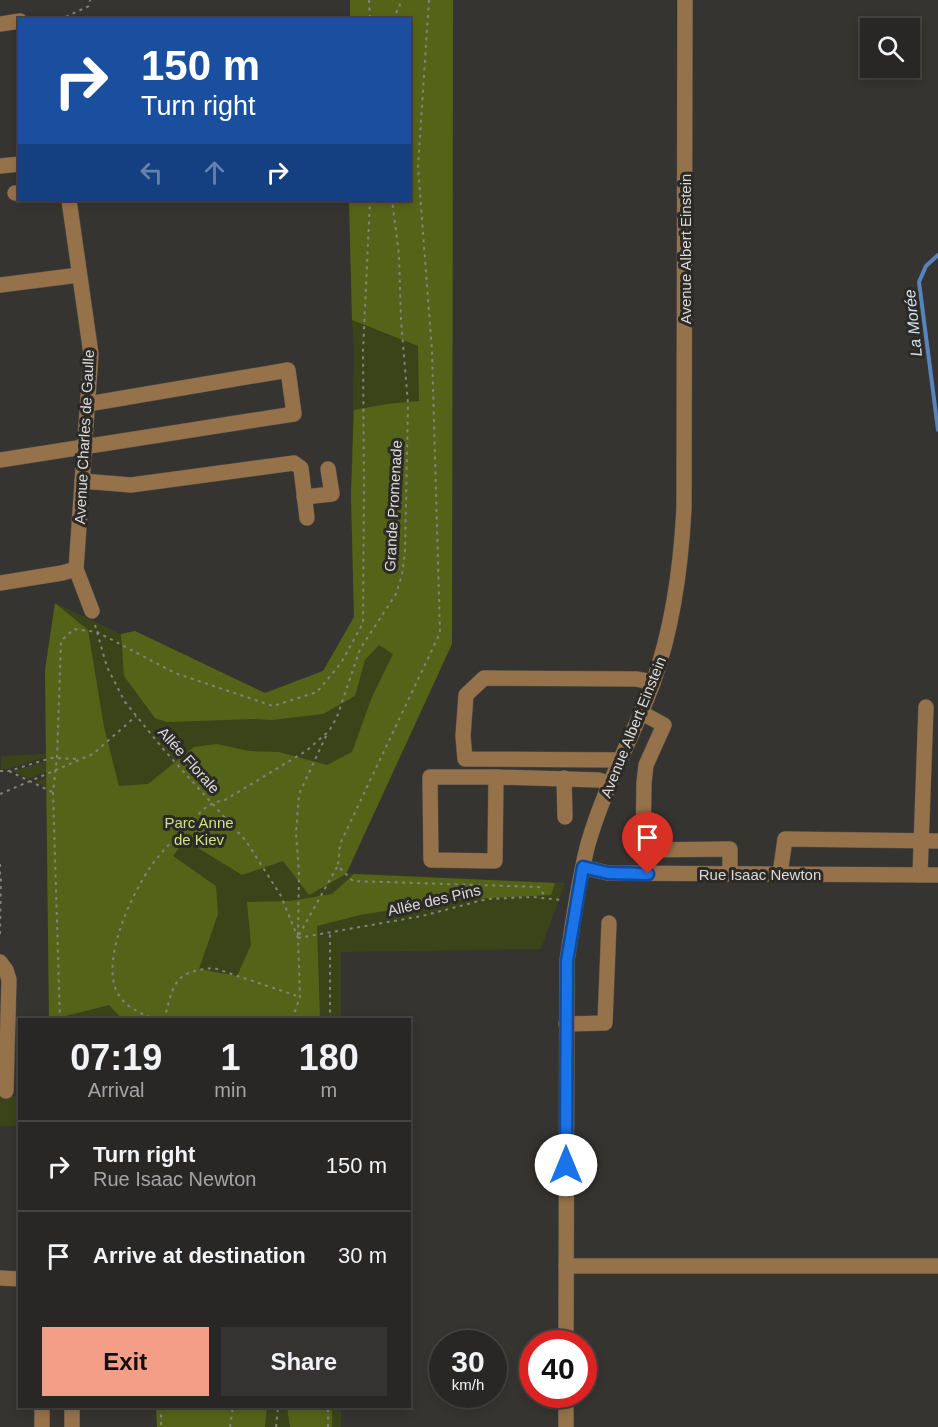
<!DOCTYPE html>
<html lang="en">
<head>
<meta charset="utf-8">
<style>
  body { margin:0; font-family:Helvetica,sans-serif; background:#343332; color:#f1f3f6; height:100vh; display:flex; flex-direction:column; font-size:22px; white-space:nowrap }
  * { box-sizing:border-box; margin:0 }
  p { font-size:20px; color:#a5a5a7 }
  .icon { flex:none; width:33px; height:33px; fill:none; stroke:currentColor; stroke-width:2; stroke-linecap:round; stroke-linejoin:round }
  .map { position:relative; flex:1; overflow:hidden }
  .sheet { position:absolute; left:18px; top:1018px; width:393px; height:390px; display:flex; flex-direction:column; background:#282725; border-radius:0px; box-shadow:0 3px 9px #0003,0 0 0 2px #444442 }
  .sheet>* { flex:none }
  .top-card { position:absolute; left:18px; top:18px; width:393px; height:183px; border-radius:0px; box-shadow:0 3px 9px #0003,0 0 0 2px #444442; background:#1a4fa0; color:#fff; overflow:hidden }
  .buttons { position:absolute; left:860px; top:18px; display:grid; gap:12px }
  .buttons a { display:grid; place-items:center; width:60px; height:60px; border-radius:0px; background:#282725; box-shadow:0 3px 9px #0003,0 0 0 2px #444442; font-size:30px }
  .speed { position:absolute; left:429px; top:1330px; display:flex; gap:12px; font-size:30px; font-weight:700; text-align:center }
  .speed>* { display:grid; place-content:center; width:78px; height:78px; border-radius:50%; background:#282725; box-shadow:0 3px 9px #0003,0 0 0 2px #444442; line-height:1 }
  .speed small { font-size:15px; font-weight:400 }
  .speed .limit { border:9px solid #d22; background:#fff; color:#111 }
  .pin { position:absolute; display:grid; place-items:center; width:51px; height:51px; color:#fff; margin:-62px -26px; border-radius:50% 50% 50% 0; rotate:-45deg; box-shadow:0 0 6px #0007 }
  .pin .icon { rotate:45deg }
  .me { position:absolute; width:66px; margin:-33px; rotate:0deg; stroke-linejoin:round; filter:drop-shadow(0 0 4px #0008) }
  .turn { display:flex; align-items:center; gap:21px; height:126px; padding:0 24px; font-size:27px }
  .turn .icon { width:78px; height:78px; stroke-width:2.5 }
  .turn b { display:block; font-size:42px; line-height:51px }
  .lanes { display:flex; align-items:center; height:57px; padding:0 24px; background:#0003; justify-content:center; gap:30px; direction:ltr }
  .lanes .off { opacity:.35 }
  .eta { display:flex; justify-content:space-evenly; align-items:center; height:102px; text-align:center }
  .eta b { font-size:36px; font-weight:600; line-height:42px }
  .cta { display:flex; gap:12px; margin-top:auto; padding:12px 24px }
  .cta a { flex:1; height:69px; border-radius:0px; background:#f49e88; color:#111; font-size:24px; font-weight:600; line-height:69px; text-align:center }
  .cta a+a { background:#343332; color:#f1f3f6 }
  ul { padding:0; list-style:none }
  li { display:flex; align-items:center; gap:18px; height:90px; padding:0 24px; border-top:2px solid #444442 }
  li div { flex:1 }
  li b { display:block; font-size:22px }
  li em { font-style:normal }
  .map>svg:first-child { display:block }
  .green { fill:#3b4418 }
  .forest { fill:#556318 }
  .lines { fill:none; stroke-linecap:round; stroke-linejoin:round }
  .stream { stroke:#5784bc; stroke-width:4 }
  .minor-casing { stroke:#54524f; stroke-width:16 }
  .path { stroke:#83817e; stroke-width:2; stroke-dasharray:3 4.5; stroke-linecap:butt }
  .minor { stroke:#96724a; stroke-width:15 }
  .route-casing { stroke:#114b97; stroke-width:15 }
  .route { stroke:#1a73e8; stroke-width:10 }
  .labels { text-anchor:middle; dominant-baseline:central; stroke-width:6; stroke-linejoin:round; paint-order:stroke }
  .street-label { font-size:15px; fill:#dcdad9; stroke:#2c2a27 }
  .park-label { font-size:15px; fill:#cde47f; stroke:#2c2a27 }
  .water-label { font-size:16px; font-style:italic; fill:#d4e1f1; stroke:#2c2a27 }
</style>
</head>
<body>
<div class="map">
<svg width="938" height="1427" viewBox="0 0 938 1427">
  <rect width="100%" height="100%" fill="#363431"/>
  <g class="green">
    <polygon points="350,0 453,0 452,644 347,873 565,883 541,949 341,952 341,1020 49,1020 46,787 36,782 46,778 46,772 28,779 13,771 46,761 46,757 8,769 1,769 1,756 46,754 45,670 55,603 121,634 135,631 265,693 323,671 354,617 351,495 354,352 352,320 349,200 410,200 410,20 350,19"/>
    <rect x="0" y="1096" width="19" height="30"/>
    <polygon points="157,1407 341,1407 341,1427 158,1427"/>
  </g>
  <g class="forest">
    <polygon points="350,0 453,0 452,644 346,874 309,895 283,861 242,875 185,840 173,856 216,886 218,914 199,969 237,976 251,945 247,902 290,901 332,894 354,874 555,883 551,895 454,900 360,915 317,926 320,1020 218,1020 212,1018 188,1020 123,1020 109,1005 49,1020 45,670 55,603 88,630 104,727 119,786 148,784 194,747 217,744 249,751 279,752 327,765 352,752 372,697 393,654 379,645 365,660 355,696 323,714 272,720 254,719 167,722 155,718 124,676 121,634 135,631 265,693 323,671 354,617 351,495 354,410 387,404 419,401 418,346 352,320 349,200 410,200 410,20 350,19"/>
    <polygon points="156,1407 267,1407 265,1427 157,1427"/>
    <polygon points="287,1407 332,1407 332,1427 290,1427"/>
  </g>
  <g class="lines">
    <polyline class="stream" points="938,255 926,266 919,282 938,430"/>
    <defs>
      <g id="minor">
        <polyline points="0,24 20,21"/>
        <polyline points="0,166 20,164"/>
        <polyline points="15,193 20,193"/>
        <polyline points="69,200 91,354 76,569 92,611"/>
        <polyline points="0,285 79,275"/>
        <polyline points="0,460 294,414 288,370 88,404"/>
        <polyline points="82,481 131,485 294,463 301,468 307,518"/>
        <polyline points="304,497 332,494 328,469"/>
        <polyline points="0,583 62,573 76,569"/>
        <polyline points="642,713 664,725 646,765 644,783 643,850 730,849 730,874"/>
        <polyline points="620,760 465,759 463,736 466,695 484,678 636,679 653,682"/>
        <polygon points="430,777 496,777 495,861 431,860"/>
        <polyline points="496,777 599,780 610,784"/>
        <polyline points="564,778 565,817"/>
        <polyline points="583,867 608,873 938,875"/>
        <polyline points="780,874 785,839 938,841"/>
        <polyline points="920,875 926,707"/>
        <polyline points="0,962 6,970 9,980 6,1091"/>
        <polyline points="566,1024 605,1023 609,923"/>
        <polyline points="566,1266 938,1266"/>
        <polyline points="0,1278 20,1279"/>
        <path d="M566,1344L567,961C573,922 578,882 588,844C604,788 633,737 653,683C673,627 681,567 684,508L685,0"/>
        <polyline points="566,1395 566,1427"/>
        <polyline points="42,1407 42,1427"/>
        <polyline points="72,1407 72,1427"/>
      </g>
    </defs>
    <use href="#minor" class="minor-casing"/>
    <g class="path">
      <polyline points="369,0 370,20"/>
      <polyline points="429,0 418,167 432,351 440,633 340,844 338,866 353,881 539,887 546,898"/>
      <polyline points="59,20 89,6 90,0"/>
      <polyline points="393,20 402,0"/>
      <polyline points="95,625 107,667 125,702 164,750 246,841 281,896 298,938 300,997 292,1020"/>
      <polyline points="0,771 9,771 51,758 79,759"/>
      <polyline points="9,771 52,792"/>
      <polyline points="0,794 93,754 136,716"/>
      <polyline points="0,864 0,875"/>
      <polyline points="0,934 1,875"/>
      <polyline points="298,935 299,873 296,833 299,794 327,734"/>
      <polyline points="299,935 337,867"/>
      <polyline points="298,938 422,916 487,899 533,897 561,900"/>
      <polyline points="60,1020 53,792 57,758 61,641 74,629 97,632 175,673 273,706 317,692 341,663 363,623 364,489 363,351 370,200"/>
      <path d="M157,1020C140,1013 121,1006 115,987C104,953 132,894 151,866C162,851 175,838 188,825C201,812 206,803 225,800L306,751L329,731L337,717L360,649L396,594L402,575L405,552L408,404L401,320L399,255L392,200"/>
      <path d="M164,1020C174,985 172,971 214,968L300,997"/>
      <polyline points="330,1020 330,933"/>
      <polyline points="161,1407 161,1427"/>
      <polyline points="230,1427 233,1407"/>
      <polyline points="276,1427 278,1407"/>
      <polyline points="328,1427 328,1407"/>
    </g>
    <use href="#minor" class="minor"/>
  </g>
  <g class="lines">
    <defs>
      <polyline id="route" points="566,1165 567,961 583,867 608,873 648,874"/>
    </defs>
    <use href="#route" class="route-casing"/>
    <use href="#route" class="route"/>
  </g>
  <g class="labels">
    <g class="street-label">
      <text transform="translate(685 249) rotate(-90)">Avenue Albert Einstein</text>
      <text transform="translate(84 437) rotate(-87)">Avenue Charles de Gaulle</text>
      <text transform="translate(393 506) rotate(-87)">Grande Promenade</text>
      <text transform="translate(633 727) rotate(-68)">Avenue Albert Einstein</text>
      <text transform="translate(189 760) rotate(48)">Allée Florale</text>
      <text x="760" y="874">Rue Isaac Newton</text>
      <text transform="translate(434 900) rotate(-13)">Allée des Pins</text>
    </g>
    <g class="park-label">
      <text x="199" y="822">Parc Anne<tspan x="199" dy="17">de Kiev</tspan></text>
    </g>
    <g class="water-label">
      <text transform="translate(913 323) rotate(-96)">La Morée</text>
    </g>
  </g>
</svg>
<div class="buttons">
<a><svg class="icon" aria-label="search" viewBox="0 0 24 24"><circle cx="10" cy="10" r="6"/><path d="M15 15l6 6"/></svg></a>
</div>
<div class="speed"><div>30<small>km/h</small></div><div class="limit">40</div></div>
<div class="pin" style="left:648px;top:874px;background:#d93025"><svg class="icon" aria-label="arrive" viewBox="0 0 24 24"><path d="M6 21V4h12l-3 4 3 4H6"/></svg></div>
<svg class="me" style="left:566px;top:1165px" viewBox="-20 -20 40 40"><circle r="19" fill="#fff"/><path d="M0-13L10 11 0 6-10 11z" fill="#1a73e8"/></svg>
<div class="top-card">
<div class="turn"><svg class="icon" aria-label="right" viewBox="0 0 24 24"><path d="M7 20v-9h11M14 6l5 5-5 5"/></svg><div><b>150 m</b>Turn right</div></div>
<div class="lanes"><svg class="icon off" aria-label="left" viewBox="0 0 24 24"><path d="M17 20v-9H6M10 6l-5 5 5 5"/></svg><svg class="icon off" aria-label="ahead" viewBox="0 0 24 24"><path d="M12 20V5M6 11l6-6 6 6"/></svg><svg class="icon" aria-label="right" viewBox="0 0 24 24"><path d="M7 20v-9h11M14 6l5 5-5 5"/></svg></div>
</div>
<section class="sheet">
<div class="eta">
<div><b>07:19</b><p>Arrival</p></div>
<div><b>1</b><p>min</p></div>
<div><b>180</b><p>m</p></div>
</div>
<ul>
<li><svg class="icon" aria-label="right" viewBox="0 0 24 24"><path d="M7 20v-9h11M14 6l5 5-5 5"/></svg><div><b>Turn right</b><p>Rue Isaac Newton</p></div><em>150 m</em></li>
<li><svg class="icon" aria-label="arrive" viewBox="0 0 24 24"><path d="M6 21V4h12l-3 4 3 4H6"/></svg><div><b>Arrive at destination</b></div><em>30 m</em></li>
</ul>
<div class="cta"><a>Exit</a><a>Share</a></div>
</section>
</div>
</body>
</html>
